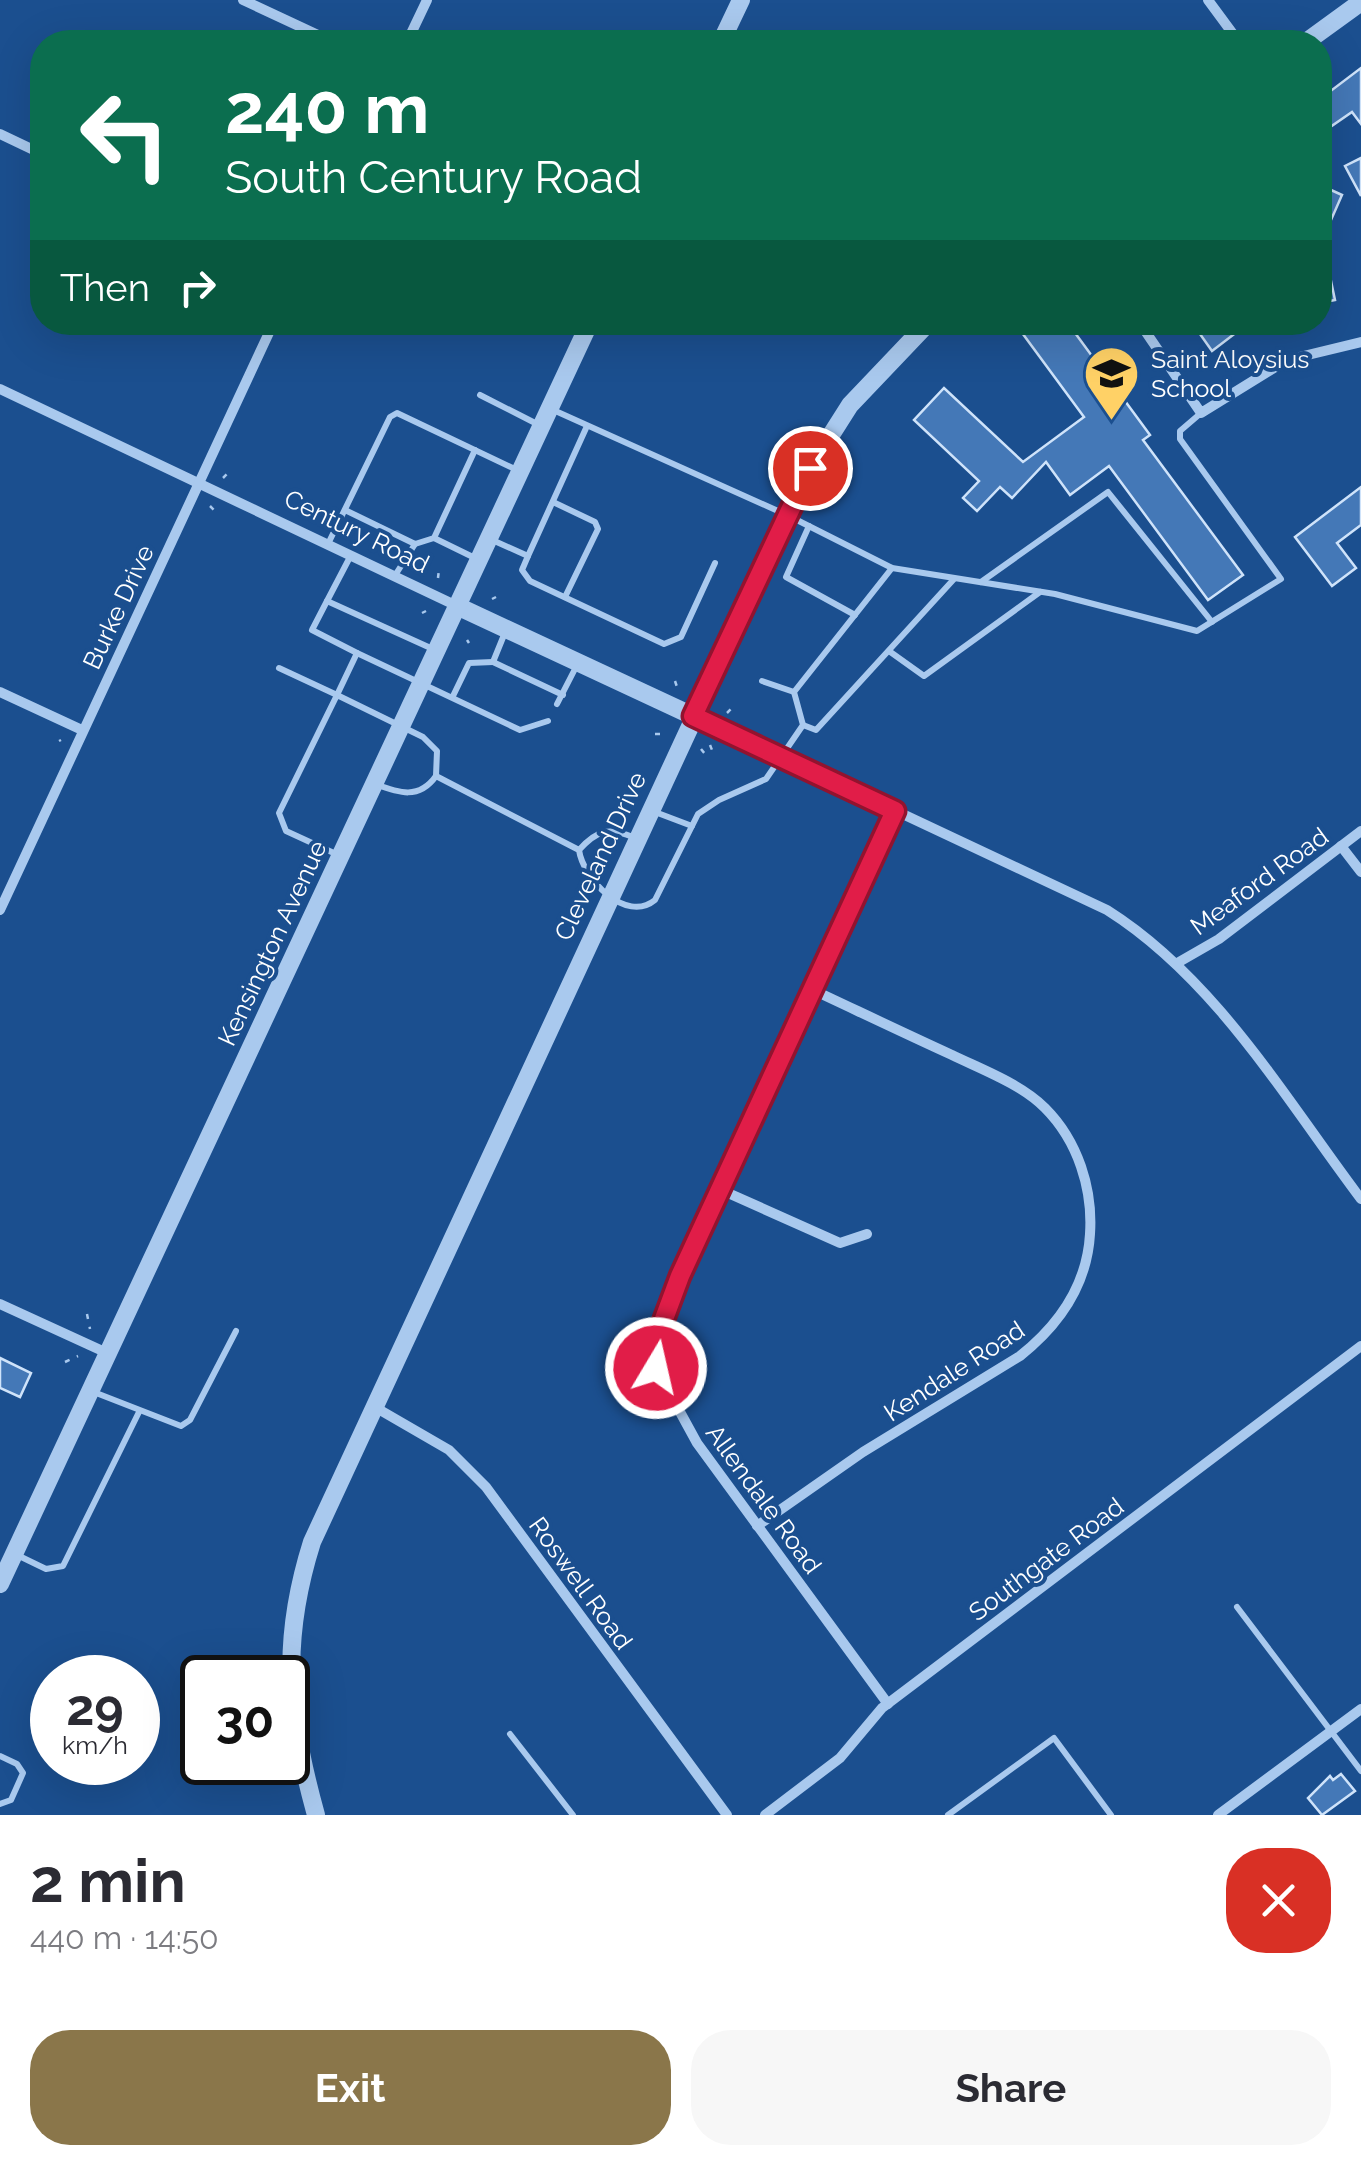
<!DOCTYPE html>
<html lang="en">
<head>
<meta charset="utf-8">
<style>
  body { margin:0; font-family:Raleway,sans-serif; background:#f7f7f7; color:#2b2b33; height:100vh; display:flex; flex-direction:column; font-size:38px; white-space:nowrap }
  * { box-sizing:border-box; margin:0 }
  p { font-size:32px; color:#7c7c81 }
  .icon { flex:none; width:55px; height:55px; fill:none; stroke:currentColor; stroke-width:2; stroke-linecap:round; stroke-linejoin:round }
  .map { position:relative; height:1815px; overflow:hidden }
  .drawer { display:flex; flex-direction:column; background:#fff; flex:1 }
  .drawer>* { flex:none }
  .banner { position:absolute; left:30px; top:30px; width:1302px; height:305px; border-radius:40px; box-shadow:0 10px 40px #0002; background:#0b6e4f; color:#fff; overflow:hidden }
  .speed { position:absolute; left:30px; top:1655px; display:flex; gap:20px; font-size:50px; font-weight:700; text-align:center }
  .speed>* { display:grid; place-content:center; width:130px; height:130px; border-radius:50%; background:#fff; box-shadow:0 10px 40px #0002; line-height:1 }
  .speed small { font-size:25px; font-weight:400 }
  .speed .limit { border:5px solid #111; border-radius:15px; background:#fff; color:#111 }
  .pin { position:absolute; display:grid; place-items:center; width:85px; height:85px; color:#fff; margin:-42px; border:5px solid #fff; border-radius:50%; box-shadow:0 2px 10px #0007 }
  .me { position:absolute; width:110px; margin:-55px; rotate:9deg; stroke-linejoin:round; filter:drop-shadow(0 0 8px #0008) }
  .turn { display:flex; align-items:center; gap:35px; height:210px; padding:0 30px; font-size:45px }
  .turn .icon { width:130px; height:130px; stroke-width:2.5 }
  .turn b { display:block; font-size:70px; line-height:85px }
  .then { display:flex; align-items:center; height:95px; padding:0 30px; background:#0003; gap:20px; font-size:38px }
  .round { display:grid; place-items:center; flex:none; width:105px; height:105px; border-radius:40px; background:#f7f7f7 }
  .overview { display:flex; align-items:center; justify-content:space-between; height:170px; padding:0 30px }
  h1 { font-size:60px; font-weight:700; line-height:75px }
  .primary-button { display:flex; gap:20px; margin-top:auto; padding:20px 30px }
  .primary-button a { flex:1; height:115px; border-radius:40px; background:#8a764a; color:#fff; font-size:40px; font-weight:700; line-height:115px; text-align:center }
  .primary-button a+a { background:#f7f7f7; color:#2b2b33 }
  .map>svg:first-child { display:block }
  .building { fill:#4478b7; stroke:#cfe3fa; stroke-width:2.5 }
  .lines { fill:none; stroke-linecap:round; stroke-linejoin:round }
  .path { stroke:#a9c9ee; stroke-width:2.5; stroke-dasharray:5 8; stroke-linecap:butt }
  .service { stroke:#a9c9ee; stroke-width:6 }
  .minor { stroke:#a9c9ee; stroke-width:10 }
  .tertiary { stroke:#a9c9ee; stroke-width:18 }
  .route-casing { stroke:#92132f; stroke-width:25 }
  .route { stroke:#e11d48; stroke-width:18 }
  .labels { text-anchor:middle; dominant-baseline:central; stroke-width:8; stroke-linejoin:round; paint-order:stroke }
  .poi-label { font-size:25px; fill:#fff; stroke:#1b4f8f; text-anchor:start }
  .street-label { font-size:25px; fill:#fff; stroke:#1b4f8f }
</style>
</head>
<body>
<div class="map">
<svg width="1361" height="1815" viewBox="0 0 1361 1815">
  <rect width="100%" height="100%" fill="#1b4f8f"/>
  <g class="building">
    <polygon points="1361,68 1361,124 1352,112 1320,134 1320,99"/>
    <polygon points="1361,158 1361,196 1345,166"/>
    <polygon points="1320,185 1342,195 1320,245"/>
    <polygon points="1331,281 1335,300 1320,303 1320,283"/>
    <polygon points="1014,322 1067,322 1150,435 1143,440 1243,575 1208,600 1109,466 1070,495 1046,462 1012,498 1000,487 977,511 963,498 979,481 914,420 944,388 1023,462 1084,417"/>
    <polygon points="1216,322 1250,322 1212,351 1200,334"/>
    <polygon points="1361,487 1361,525 1337,543 1356,568 1332,586 1295,537"/>
    <polygon points="0,1358 31,1373 20,1397 0,1388"/>
    <polygon points="1341,1774 1355,1791 1322,1815 1308,1798 1330,1776 1333,1780"/>
  </g>
  <g class="lines">
    <g class="path">
      <polyline points="223,478 227,474"/>
      <polyline points="210,506 216,512"/>
      <polyline points="438,578 439,569"/>
      <polyline points="492,599 496,597"/>
      <polyline points="422,613 426,611"/>
      <polyline points="467,640 469,643"/>
      <polyline points="675,681 677,687"/>
      <polyline points="727,713 731,709"/>
      <polyline points="655,734 668,734"/>
      <polyline points="59,741 61,740"/>
      <polyline points="710,745 712,750"/>
      <polyline points="701,749 705,754"/>
      <polyline points="87,1314 90,1329"/>
      <polyline points="65,1362 78,1356"/>
    </g>
    <g class="service">
      <polyline points="480,395 541,426"/>
      <polyline points="551,409 787,515 892,568 1055,594 1197,631 1281,579 1180,439 1180,431 1201,413"/>
      <polyline points="553,502 595,522 598,529 565,597"/>
      <polyline points="345,510 415,544 434,538 475,450"/>
      <polyline points="809,526 786,577 855,615"/>
      <polyline points="434,538 477,559"/>
      <polyline points="490,539 528,556 587,426"/>
      <polyline points="327,546 390,417 397,413 519,471"/>
      <polyline points="528,556 522,570 530,581 664,644 681,637 715,563"/>
      <polyline points="350,557 327,601 435,650"/>
      <polyline points="394,577 415,544"/>
      <polyline points="981,582 1108,492 1212,622"/>
      <polyline points="506,630 493,662 563,695"/>
      <polyline points="889,651 924,676 1040,592"/>
      <polyline points="357,653 520,730 548,721"/>
      <polyline points="279,668 337,695 357,653 312,630 327,601"/>
      <polyline points="762,681 794,692"/>
      <polyline points="453,696 469,663 493,662"/>
      <polyline points="557,704 577,665"/>
      <polyline points="803,725 816,730 954,579"/>
      <path d="M436,776L579,850C583,879 626,924 655,900L698,814L719,800L766,779L803,725L794,692L892,568"/>
      <polyline points="655,812 692,826"/>
      <path d="M579,850C597,830 608,827 633,837"/>
      <path d="M336,854L286,831L279,813L337,695L423,737L437,751L436,776C419,800 399,793 375,784"/>
      <polyline points="91,1391 181,1426 190,1420 236,1331"/>
      <polyline points="15,1554 46,1569 63,1566 139,1412"/>
      <polyline points="1237,1607 1361,1771"/>
      <polyline points="510,1734 573,1815"/>
      <polyline points="0,1756 17,1764 23,1773 11,1800 0,1804"/>
      <polyline points="948,1815 1054,1738 1111,1815"/>
    </g>
    <g class="minor">
      <polyline points="243,0 333,42"/>
      <polyline points="1208,0 1239,42"/>
      <polyline points="407,42 427,0"/>
      <polyline points="0,134 42,154"/>
      <polyline points="1139,322 1201,413 1287,360 1361,342"/>
      <polyline points="0,389 457,606"/>
      <polyline points="0,692 82,730"/>
      <path d="M694,716L1107,910C1215,978 1285,1098 1361,1199"/>
      <polyline points="1341,846 1361,872"/>
      <polyline points="0,910 274,322"/>
      <polyline points="1179,962 1219,939 1361,831"/>
      <polyline points="719,1189 840,1243 867,1234"/>
      <polyline points="0,1304 107,1353"/>
      <polyline points="373,1406 449,1450 486,1487 727,1815"/>
      <path d="M757,1526L863,1452L1020,1356C1059,1325 1087,1286 1090,1234C1093,1189 1078,1141 1045,1108C1021,1084 983,1070 952,1055C906,1034 860,1012 813,990"/>
      <polyline points="888,1704 697,1443 656,1368 655,1353 669,1303 704,1220 895,811"/>
      <polyline points="765,1815 840,1758 882,1708 1361,1346"/>
      <polyline points="1218,1815 1361,1709"/>
    </g>
    <g class="tertiary">
      <polyline points="721,42 741,0"/>
      <polyline points="1306,42 1361,2"/>
      <polyline points="457,606 693,716"/>
      <polyline points="0,1584 590,322"/>
      <path d="M316,1815C288,1714 280,1643 312,1542L810,468L850,405L929,322"/>
    </g>
  </g>
  <g class="lines">
    <defs>
      <polyline id="route" points="656,1368 658,1335 680,1276 895,811 693,716 810,468"/>
    </defs>
    <use href="#route" class="route-casing"/>
    <use href="#route" class="route"/>
  </g>
  <defs>
    <symbol id="school-pin" viewBox="-11 -11 22 30"><path d="M0 17L-7.5 6A9.5 9.5 0 1 1 7.5 6Z" fill="#ffd166" stroke="#1b4f8f"/><path d="M0-5L7-2L0 1L-7-2ZM-4 1L0 2.5L4 1V4Q0 6-4 4Z" fill="#111"/></symbol>
  </defs>
  <g fill-rule="evenodd">
    <use href="#school-pin" x="1080" y="342" width="63" height="86"/>
  </g>
  <g class="labels">
    <g class="poi-label">
      <text x="1151" y="359">Saint Aloysius<tspan x="1151" dy="29">School</tspan></text>
    </g>
    <g class="street-label">
      <text transform="translate(357 531) rotate(26)">Century Road</text>
      <text transform="translate(118 607) rotate(-65)">Burke Drive</text>
      <text transform="translate(600 856) rotate(-65)">Cleveland Drive</text>
      <text transform="translate(1259 881) rotate(-36)">Meaford Road</text>
      <text transform="translate(272 943) rotate(-65)">Kensington Avenue</text>
      <text transform="translate(954 1371) rotate(-33)">Kendale Road</text>
      <text transform="translate(764 1499) rotate(54)">Allendale Road</text>
      <text transform="translate(1046 1559) rotate(-37)">Southgate Road</text>
      <text transform="translate(581 1583) rotate(54)">Roswell Road</text>
    </g>
  </g>
</svg>
<div class="speed"><div>29<small>km/h</small></div><div class="limit">30</div></div>
<div class="pin" style="left:810px;top:468px;background:#d93025"><svg class="icon" aria-label="arrive" viewBox="0 0 24 24"><path d="M6 21V4h12l-3 4 3 4H6"/></svg></div>
<svg class="me" style="left:656px;top:1368px" viewBox="-20 -20 40 40"><circle r="17" fill="#e11d48" stroke="#fff" stroke-width="3"/><path d="M0-11L8 9 0 5-8 9z" fill="#fff"/></svg>
<div class="banner">
<div class="turn"><svg class="icon" aria-label="left" viewBox="0 0 24 24"><path d="M17 20v-9H6M10 6l-5 5 5 5"/></svg><div><b>240 m</b>South Century Road</div></div>
<div class="then">Then<svg class="icon" aria-label="right" viewBox="0 0 24 24"><path d="M7 20v-9h11M14 6l5 5-5 5"/></svg></div>
</div>
</div>
<section class="drawer">
<div class="overview"><div><h1>2 min</h1><p>440 m · 14:50</p></div><a class="round" style="background:#d93025;color:#fff"><svg class="icon" aria-label="close" viewBox="0 0 24 24"><path d="M6 6l12 12M18 6L6 18"/></svg></a></div>
<div class="primary-button"><a>Exit</a><a>Share</a></div>
</section>
</body>
</html>
